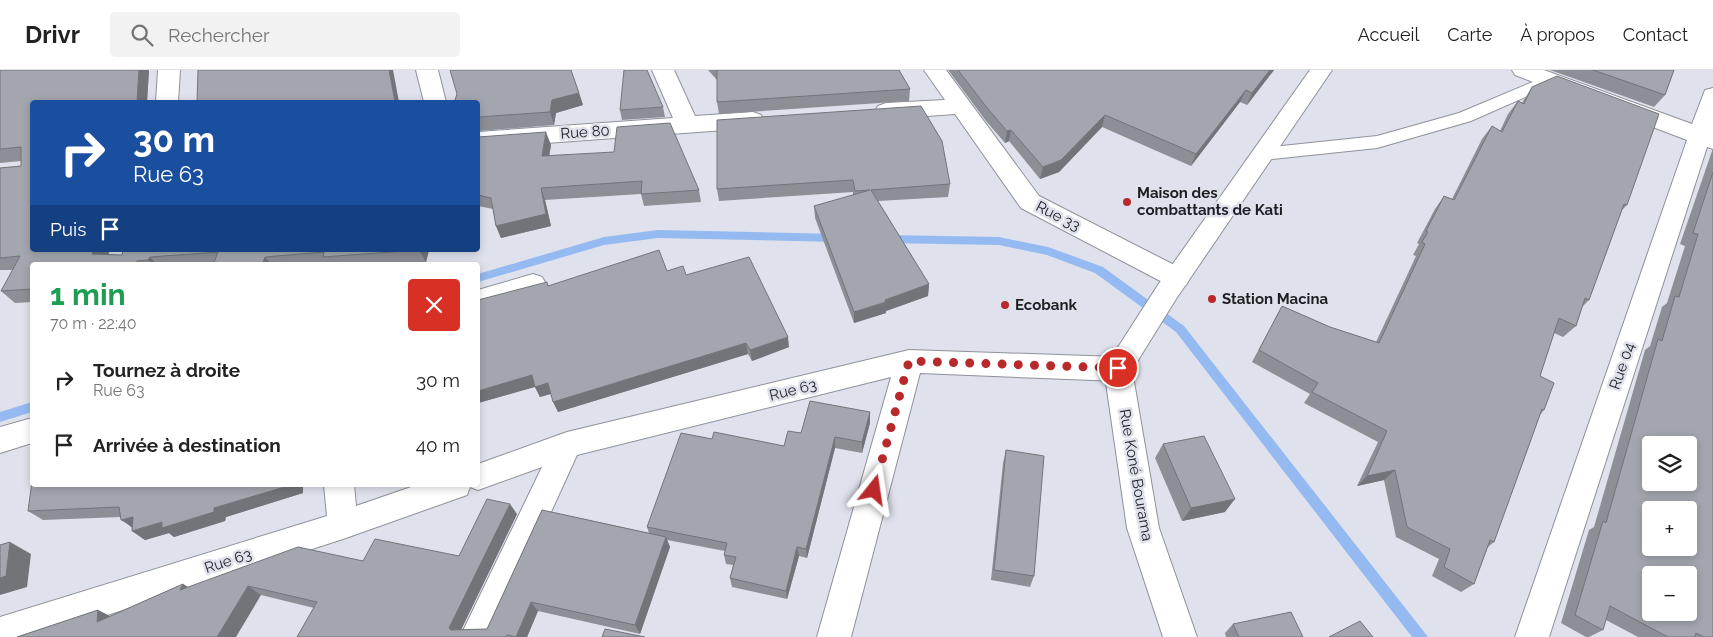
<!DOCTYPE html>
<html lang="fr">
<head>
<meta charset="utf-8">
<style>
  body { margin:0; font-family:Raleway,sans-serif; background:#f2f2f2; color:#222; height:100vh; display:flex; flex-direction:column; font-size:19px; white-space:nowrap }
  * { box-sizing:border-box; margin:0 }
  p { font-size:16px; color:#767676 }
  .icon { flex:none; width:28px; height:28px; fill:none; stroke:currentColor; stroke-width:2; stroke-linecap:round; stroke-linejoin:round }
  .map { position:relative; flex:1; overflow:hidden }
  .panel { position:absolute; left:30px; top:192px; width:450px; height:225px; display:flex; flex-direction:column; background:#fff; border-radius:5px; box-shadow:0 2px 8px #0003 }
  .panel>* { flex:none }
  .guide { position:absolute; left:30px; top:30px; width:450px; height:152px; border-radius:5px; box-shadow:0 2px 8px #0003; background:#1a4fa0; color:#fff; overflow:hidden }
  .tools { position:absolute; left:1642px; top:366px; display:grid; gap:10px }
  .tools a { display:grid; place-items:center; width:55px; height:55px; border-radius:5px; background:#fff; box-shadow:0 2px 8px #0003; font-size:25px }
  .pin { position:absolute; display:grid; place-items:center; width:42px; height:42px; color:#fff; margin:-21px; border:2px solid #fff; border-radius:50%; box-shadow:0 1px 5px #0007 }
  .me { position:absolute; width:55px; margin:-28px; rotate:15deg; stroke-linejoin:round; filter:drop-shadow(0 0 4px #0008) }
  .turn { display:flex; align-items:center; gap:18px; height:105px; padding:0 20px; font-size:22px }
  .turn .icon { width:65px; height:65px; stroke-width:2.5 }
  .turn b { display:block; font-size:35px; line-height:42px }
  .then { display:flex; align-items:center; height:48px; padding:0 20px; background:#0003; gap:10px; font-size:19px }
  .round { display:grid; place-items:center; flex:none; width:52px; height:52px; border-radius:5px; background:#f2f2f2 }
  .head { display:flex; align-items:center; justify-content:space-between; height:85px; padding:0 20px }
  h1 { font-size:30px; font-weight:700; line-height:38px; color:#1e9e55 }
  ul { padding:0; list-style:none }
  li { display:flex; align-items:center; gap:15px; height:65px; padding:0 20px }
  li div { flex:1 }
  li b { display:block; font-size:19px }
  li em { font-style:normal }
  header { display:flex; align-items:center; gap:30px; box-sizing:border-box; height:70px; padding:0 25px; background:#fff; border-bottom:1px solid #e0e0e0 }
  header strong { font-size:24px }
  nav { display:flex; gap:28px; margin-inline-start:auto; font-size:18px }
  .search { width:350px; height:45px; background:#f2f2f2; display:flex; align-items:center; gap:12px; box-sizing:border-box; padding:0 18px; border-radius:5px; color:#767676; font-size:19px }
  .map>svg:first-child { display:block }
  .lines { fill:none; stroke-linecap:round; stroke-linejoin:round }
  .stream { fill:#95b9f1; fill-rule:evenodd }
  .service-casing { stroke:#8f919a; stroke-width:2 }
  .minor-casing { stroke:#8f919a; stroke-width:2 }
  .trunk-casing { stroke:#8f919a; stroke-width:2 }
  .service { fill:#fff; fill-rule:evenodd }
  .minor { fill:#fff; fill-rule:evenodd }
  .trunk { fill:#fff; fill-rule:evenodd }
  .wall { fill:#8d8f96 }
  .shaded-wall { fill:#73747a }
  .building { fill:#a4a6af; stroke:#73747a; fill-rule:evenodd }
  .route { stroke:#b9292c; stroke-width:9; stroke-dasharray:0 16.2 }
  .poi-dot { fill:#b9292c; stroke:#dfe2ec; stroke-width:2 }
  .labels { text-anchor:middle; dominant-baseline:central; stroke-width:5; stroke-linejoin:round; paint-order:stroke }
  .street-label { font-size:15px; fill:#1f1f23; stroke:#dfe2ec }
  .poi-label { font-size:15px; font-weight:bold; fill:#1f1f23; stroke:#dfe2ec; text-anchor:start }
</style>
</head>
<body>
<header>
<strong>Drivr</strong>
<div class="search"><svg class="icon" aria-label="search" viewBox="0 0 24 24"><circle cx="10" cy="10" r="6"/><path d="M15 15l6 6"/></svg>Rechercher</div>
<nav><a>Accueil</a><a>Carte</a><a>À propos</a><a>Contact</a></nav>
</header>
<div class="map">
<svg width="1713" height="567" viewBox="0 0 1713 567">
  <rect width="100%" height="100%" fill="#dfe2ec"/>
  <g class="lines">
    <g class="stream">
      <polygon points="658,160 838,164 843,168 838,172 658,168 604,175 478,212 478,204 604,167"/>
      <polygon points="886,165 999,167 1048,177 1103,197 1184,256 1428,567 1412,567 1176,262 1095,203 1047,185 999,175 886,173 881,169"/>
      <polygon points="32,332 32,342 0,352 0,342"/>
    </g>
    <defs>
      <polygon id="service" points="1549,5 1555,6 1557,10 1555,14 1471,51 1377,78 1263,90 1257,88 1254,84 1257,80 1263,78 1377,66 1459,43"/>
      <g id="minor">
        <polygon points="158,0 180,0 178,32 156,32"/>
        <polygon points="416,0 438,0 446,32 424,32"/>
        <polygon points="652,0 674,0 695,46 753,42 761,45 764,50 761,55 753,58 478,78 478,62 673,48"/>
        <polygon points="924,0 946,0 1039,126 1186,201 1190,208 1186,215 1177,218 1168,215 1021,138 955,44 886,49 878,46 875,41 878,36 886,33 945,30"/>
        <polygon points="1512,0 1544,0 1692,54 1705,20 1713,18 1713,79 1707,77 1549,567 1515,567 1687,70 1515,5"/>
        <polygon points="533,204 542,207 546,214 542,221 478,240 478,220"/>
        <polygon points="909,280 1118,287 1128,291 1132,299 1128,307 1118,311 920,303 851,567 817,567 891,307 577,385 494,567 460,567 542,397 478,420 470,417 467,425 343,469 39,567 0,567 0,547 327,446 324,415 354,415 356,436 417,415 478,415 478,394 567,362"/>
        <polygon points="32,348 32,373 0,383 0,357"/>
      </g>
      <polygon id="trunk" points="1310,0 1332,0 1176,229 1132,300 1159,458 1197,567 1163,567 1127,458 1104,299 1158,215"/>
    </defs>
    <use href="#service" class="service-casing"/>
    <use href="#minor" class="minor-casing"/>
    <use href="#trunk" class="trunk-casing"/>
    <use href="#service" class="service"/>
    <use href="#minor" class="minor"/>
    <use href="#trunk" class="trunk"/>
  </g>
  <g class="wall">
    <polygon points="0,0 149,0 147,32 32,32 32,180 122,185 123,180 429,180 426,192 382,195 329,195 328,194 318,195 32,195 32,232 15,233 1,221 13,200 0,200 0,98 21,96 21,91 0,93"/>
    <polygon points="708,0 899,0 910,19 909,31 719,44 717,32 717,10"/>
    <polygon points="948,0 1274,0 1247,35 1240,32 1191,96 1102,57 1059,102 1040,109 1009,71 1005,73 986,51"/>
    <polygon points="1550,0 1674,0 1665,25 1654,37"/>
    <polygon points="1532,17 1627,135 1622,140 1589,230 1582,237 1576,256 1563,267 1554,263 1540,306 1544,340 1540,345 1494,472 1488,477 1474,514 1461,522 1432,506 1439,489 1396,467 1384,410 1357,416 1378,372 1304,333 1310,324 1252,292 1282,236 1330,257 1376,272 1416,186 1413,185 1419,174 1417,173 1435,139 1444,126 1452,129 1482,69 1492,56 1500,61 1508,44 1518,31 1522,33"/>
    <polygon points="579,23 583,35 556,43 554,55 478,61 478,32"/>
    <polygon points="663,37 665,47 622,50 620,40"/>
    <polygon points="717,50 950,114 948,127 878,131 929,214 928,226 886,241 886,243 854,253 815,148 814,136 853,125 853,122 719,131 717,119"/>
    <polygon points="478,67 551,75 549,86 699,120 701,132 644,136 641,124 545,130 551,156 501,168 496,156 493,139 478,136"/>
    <polygon points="1713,79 1713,567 1638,567 1606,550 1603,560 1589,567 1586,567 1561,553 1589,460 1594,457 1645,280 1650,276 1662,237 1667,233 1685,176 1680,174 1712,81"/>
    <polygon points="667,201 686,205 789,277 752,291 748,284 558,342 551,324 540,327 535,317 478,333 549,216"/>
    <polygon points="870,342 870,353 862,383 835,378 807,488 799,486 787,529 732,517 730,508 733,495 726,494 724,485 725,481 667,470 670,477 640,564 538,541 527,567 297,567 314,538 261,525 17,567 98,540 110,546 183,514 188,517 363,491 459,486 517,444 461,560 487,559 542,440 649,463 647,457 712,369 784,376 801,363"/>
    <polygon points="1163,374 1225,442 1182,451 1155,388"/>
    <polygon points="1006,380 1034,506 1030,517 991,510 1003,393"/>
    <polygon points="303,423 226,447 225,451 174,467 169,463 145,470 132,461 132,458 121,447 43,450 28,441"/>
    <polygon points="1233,554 1303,567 1226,567 1225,563"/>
  </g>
  <g class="shaded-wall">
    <polygon points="139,0 149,0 147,32 137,32"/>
    <polygon points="389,0 393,0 399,32 395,32"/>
    <polygon points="1270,0 1274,0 1247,35 1252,23"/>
    <polygon points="1246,20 1240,32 1191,96 1196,84"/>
    <polygon points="579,23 583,35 556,43 554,55 550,42 552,30"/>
    <polygon points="1105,45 1102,57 1059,102 1040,109 1043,97"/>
    <polygon points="1011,60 1009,71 1005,73 1007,61"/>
    <polygon points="546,62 551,75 547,99 542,86"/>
    <polygon points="541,118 545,130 551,156 501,168 496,156"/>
    <polygon points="94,180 110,180 105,195 92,184"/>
    <polygon points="419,180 429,180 426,192"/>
    <polygon points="150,187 157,195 153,195 148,190"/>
    <polygon points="265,187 272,195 262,195"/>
    <polygon points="137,191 141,195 136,195"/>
    <polygon points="929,214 928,226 886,241 886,243 854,253 854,242"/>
    <polygon points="788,267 789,277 752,291 750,280"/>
    <polygon points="746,273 748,284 558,342 553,332"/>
    <polygon points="532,305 538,316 478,333 478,321"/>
    <polygon points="548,313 553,323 540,327 535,317"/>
    <polygon points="870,342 870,353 862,383 862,372"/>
    <polygon points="835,367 835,378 807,488 806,479"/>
    <polygon points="1395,400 1384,410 1357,416 1367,406"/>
    <polygon points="291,415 303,415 303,423 226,447 225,451 174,467 169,463 145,470 132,461"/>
    <polygon points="1235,429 1225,442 1182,451 1191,438"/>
    <polygon points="510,434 517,444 458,566 451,560 449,558"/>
    <polygon points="133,447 135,459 121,450"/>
    <polygon points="666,467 670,477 640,564 635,555"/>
    <polygon points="10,472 31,484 27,517 0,525 0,508"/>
    <polygon points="797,477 799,486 787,529 786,521"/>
    <polygon points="183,514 198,523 180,520"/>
    <polygon points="248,516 261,525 236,567 217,567"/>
    <polygon points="531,532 538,541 527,567 516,567"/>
    <polygon points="98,540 115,549 97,552"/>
  </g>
  <g class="building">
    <polygon points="0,0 139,0 137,32 32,32 32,180 94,180 92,184 122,185 123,180 418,180 323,187 324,182 265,187 262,195 213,195 218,182 150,187 148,190 137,191 136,195 32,195 32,219 1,221 20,186 0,188 0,98 21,96 21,77 0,79"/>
    <polygon points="198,0 389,0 395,32 197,32"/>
    <polygon points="450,0 571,0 579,23 552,30 550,42 478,47 478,32 456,32 455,30 457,24"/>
    <polygon points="624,0 647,0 663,37 620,40"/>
    <polygon points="717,0 899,0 910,19 717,32"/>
    <polygon points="958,0 1270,0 1252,23 1246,20 1196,84 1105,45 1061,90 1043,97 1011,60 1007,61 988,39"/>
    <polygon points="1593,0 1674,0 1665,25"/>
    <polygon points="1557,6 1659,44 1627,135 1624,134 1589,230 1585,228 1576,256 1559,248 1540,306 1554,313 1544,340 1542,339 1494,472 1490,470 1474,514 1444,497 1450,479 1407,457 1395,400 1367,406 1387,361 1312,322 1318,313 1259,280 1282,236 1330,257 1379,273 1425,174 1422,172 1428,162 1426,161 1444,126 1454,130 1492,56 1502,62 1518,31 1524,34 1532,17"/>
    <polygon points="921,36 942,71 950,114 871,120 929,214 885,230 886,232 854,242 814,136 870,120 855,121 853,110 717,119 717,50"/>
    <polygon points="670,53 699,120 641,124 642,111 541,118 546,144 496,156 491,128 478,125 478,67 546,62 542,86 614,82 617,57"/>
    <path d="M1713,102V567H1704L1696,563L1695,567H1668L1610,536L1603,560L1575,545L1603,451L1606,453L1658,269L1662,271L1675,226L1679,227L1698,164L1693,163ZM1651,375H1689V412H1651ZM1651,440H1689V478H1651ZM1651,505H1689V542H1651Z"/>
    <polygon points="659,180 667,201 683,196 686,205 749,187 788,267 750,280 746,273 553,332 548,313 535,317 532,305 478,321 478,230 547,212 548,216"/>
    <polygon points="810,331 870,342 862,372 835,367 806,479 797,477 786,521 730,508 736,487 724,485 727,473 647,457 681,363 712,369 714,362 784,376 788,361 801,363"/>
    <polygon points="1204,366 1235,429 1191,438 1163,374"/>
    <polygon points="1006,380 1044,386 1034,506 994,500"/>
    <polygon points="32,411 32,415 291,415 214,438 214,442 162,458 162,452 132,461 133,447 121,450 119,437 28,441"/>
    <polygon points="487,429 510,434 449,558 451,560 487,559 542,440 666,467 635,555 531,532 516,567 507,565 506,567 297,567 317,532 248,516 217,567 17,567 98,540 97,552 183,514 180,520 298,477 363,491 375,469 459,486"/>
    <polygon points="10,472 6,506 0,508 0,475"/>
    <polygon points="1291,542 1303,567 1239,567 1233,554"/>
    <polygon points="1360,551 1373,567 1329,567"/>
    <polygon points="605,559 645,567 602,567"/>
  </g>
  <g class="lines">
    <polyline class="route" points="874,420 909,291 1118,298"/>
  </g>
  <g class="poi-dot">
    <circle cx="1127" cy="132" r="5"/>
    <circle cx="1212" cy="229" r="5"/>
    <circle cx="1005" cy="235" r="5"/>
  </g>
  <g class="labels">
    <g class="street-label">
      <text transform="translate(585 62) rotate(-4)">Rue 80</text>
      <text transform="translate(1058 146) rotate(27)">Rue 33</text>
      <text transform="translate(1622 296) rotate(-71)">Rue 04</text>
      <text transform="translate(793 320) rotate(-14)">Rue 63</text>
      <text transform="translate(1136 405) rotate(80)">Rue Koné Bourama</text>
      <text transform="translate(228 491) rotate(-18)">Rue 63</text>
    </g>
    <g class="poi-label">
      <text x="1137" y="123">Maison des<tspan x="1137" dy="17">combattants de Kati</tspan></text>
      <text x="1222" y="229">Station Macina</text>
      <text x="1015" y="235">Ecobank</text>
    </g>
  </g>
</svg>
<div class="tools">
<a><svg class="icon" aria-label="layers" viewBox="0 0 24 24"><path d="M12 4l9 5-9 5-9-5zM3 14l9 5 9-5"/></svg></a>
<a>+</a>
<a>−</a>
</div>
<div class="pin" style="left:1118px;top:298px;background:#d93025"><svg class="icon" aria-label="arrive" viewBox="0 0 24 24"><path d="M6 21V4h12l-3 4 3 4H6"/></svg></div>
<svg class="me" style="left:874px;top:420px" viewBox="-20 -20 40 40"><path d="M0-17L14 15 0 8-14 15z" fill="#b9292c" stroke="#fff" stroke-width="4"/></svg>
<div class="guide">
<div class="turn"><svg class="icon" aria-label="right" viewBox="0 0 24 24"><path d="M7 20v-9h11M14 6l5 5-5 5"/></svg><div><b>30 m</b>Rue 63</div></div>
<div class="then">Puis<svg class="icon" aria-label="arrive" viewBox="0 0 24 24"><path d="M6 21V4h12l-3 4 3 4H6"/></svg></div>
</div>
<section class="panel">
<div class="head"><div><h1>1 min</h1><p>70 m · 22:40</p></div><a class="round" style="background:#d93025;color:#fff"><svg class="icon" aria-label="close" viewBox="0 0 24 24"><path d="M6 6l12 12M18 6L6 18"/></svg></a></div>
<ul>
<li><svg class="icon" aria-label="right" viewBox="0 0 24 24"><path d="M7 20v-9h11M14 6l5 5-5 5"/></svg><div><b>Tournez à droite</b><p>Rue 63</p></div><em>30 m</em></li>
<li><svg class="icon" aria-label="arrive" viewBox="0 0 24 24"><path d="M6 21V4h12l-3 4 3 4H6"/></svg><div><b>Arrivée à destination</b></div><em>40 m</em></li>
</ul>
</section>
</div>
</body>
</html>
